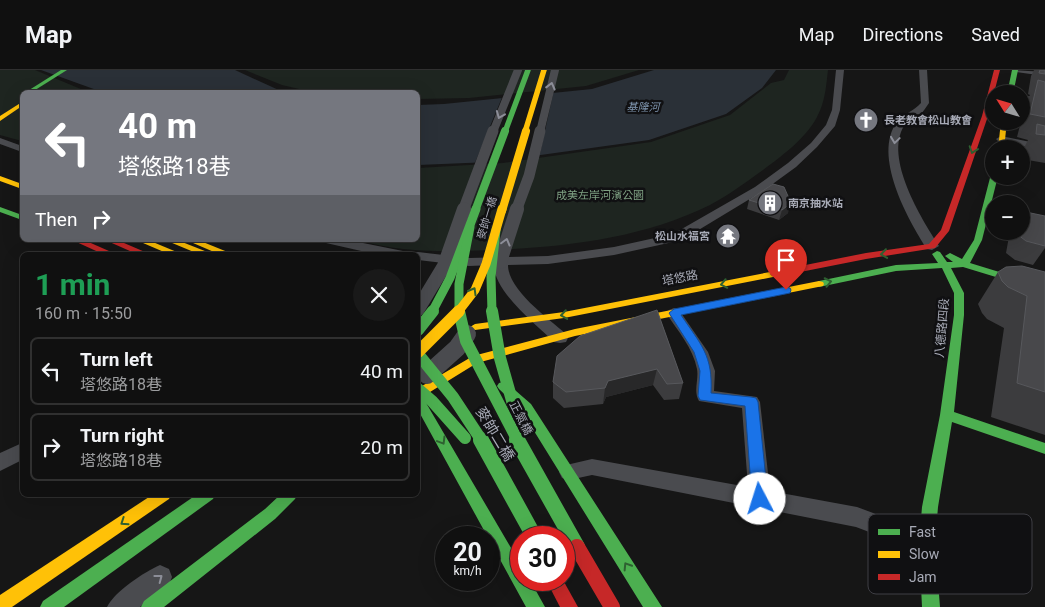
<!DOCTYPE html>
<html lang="en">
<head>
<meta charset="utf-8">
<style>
  body { margin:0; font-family:Roboto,"Noto Sans TC",sans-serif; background:#191919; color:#f1f3f6; height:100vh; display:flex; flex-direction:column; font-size:19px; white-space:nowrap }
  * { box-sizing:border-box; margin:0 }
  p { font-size:16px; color:#9c9d9f }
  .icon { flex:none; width:28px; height:28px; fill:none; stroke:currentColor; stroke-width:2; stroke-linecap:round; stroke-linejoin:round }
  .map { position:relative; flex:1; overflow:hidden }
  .side { position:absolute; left:20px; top:182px; width:400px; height:245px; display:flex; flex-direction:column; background:#101010; border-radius:8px; box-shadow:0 5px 20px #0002,0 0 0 1px #303030 }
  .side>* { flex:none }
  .top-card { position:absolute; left:20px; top:20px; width:400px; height:152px; border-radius:8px; box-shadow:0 5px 20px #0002,0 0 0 1px #303030; background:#75777f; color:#fff; overflow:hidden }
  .needle { width:32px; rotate:307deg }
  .buttons { position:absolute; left:985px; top:15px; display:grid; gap:10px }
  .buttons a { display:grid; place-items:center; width:45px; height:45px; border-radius:50%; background:#101010; box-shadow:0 5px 20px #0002,0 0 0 1px #303030; font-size:25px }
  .speed { position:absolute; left:435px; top:456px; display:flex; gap:10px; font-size:25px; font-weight:700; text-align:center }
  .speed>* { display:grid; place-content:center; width:65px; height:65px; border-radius:50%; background:#101010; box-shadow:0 5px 20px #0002,0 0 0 1px #303030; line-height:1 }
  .speed small { font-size:12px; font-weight:400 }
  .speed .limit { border:8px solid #d22; background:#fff; color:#111 }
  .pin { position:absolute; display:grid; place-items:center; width:42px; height:42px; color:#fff; margin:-51px -21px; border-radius:50% 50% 50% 0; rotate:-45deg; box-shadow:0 0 5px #0007 }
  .pin .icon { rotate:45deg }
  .me { position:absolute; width:55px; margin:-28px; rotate:355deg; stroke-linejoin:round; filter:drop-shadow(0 0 4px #0008) }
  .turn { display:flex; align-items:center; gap:18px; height:105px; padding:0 15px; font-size:22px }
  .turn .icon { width:65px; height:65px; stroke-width:2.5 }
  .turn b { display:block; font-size:35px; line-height:42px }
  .then { display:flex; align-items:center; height:48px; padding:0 15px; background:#0003; gap:10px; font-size:19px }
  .round { display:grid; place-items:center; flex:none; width:52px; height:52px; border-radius:26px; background:#191919 }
  .summary { display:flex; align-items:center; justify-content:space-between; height:85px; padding:0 15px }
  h1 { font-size:30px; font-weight:700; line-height:38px; color:#1e9e55 }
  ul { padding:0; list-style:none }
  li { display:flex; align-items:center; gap:15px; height:68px; margin:0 10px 8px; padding:0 5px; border:2px solid #303030; border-radius:8px }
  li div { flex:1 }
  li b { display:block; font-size:19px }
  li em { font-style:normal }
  header { display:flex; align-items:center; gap:30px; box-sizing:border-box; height:70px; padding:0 25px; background:#101010; border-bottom:1px solid #303030 }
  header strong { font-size:24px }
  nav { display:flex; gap:28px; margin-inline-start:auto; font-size:18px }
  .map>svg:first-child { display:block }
  .green { fill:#1e2520 }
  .water { fill:#2a3037 }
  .pier { fill:#161616 }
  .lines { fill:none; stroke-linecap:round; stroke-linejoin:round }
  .street { fill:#4a4b4f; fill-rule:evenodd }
  .fast { fill:#4caf50; fill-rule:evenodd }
  .slow { fill:#ffc107; fill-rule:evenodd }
  .jam { fill:#c62828; fill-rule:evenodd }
  .street-bridge-far3 { stroke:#4a4b4f; stroke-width:8 }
  .street-bridge-far2 { stroke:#4a4b4f; stroke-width:11 }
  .street-bridge-far1 { stroke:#4a4b4f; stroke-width:14 }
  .street-bridge { stroke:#4a4b4f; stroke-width:18 }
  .fast-bridge-far4 { stroke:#4caf50; stroke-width:5.5 }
  .fast-bridge-far3 { stroke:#4caf50; stroke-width:8 }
  .fast-bridge-far2 { stroke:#4caf50; stroke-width:9 }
  .fast-bridge-far1 { stroke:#4caf50; stroke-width:12 }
  .fast-bridge { stroke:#4caf50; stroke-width:16 }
  .slow-bridge-far3 { stroke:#ffc107; stroke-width:5.5 }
  .slow-bridge-far2 { stroke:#ffc107; stroke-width:8 }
  .slow-bridge-far1 { stroke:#ffc107; stroke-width:9 }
  .slow-bridge { stroke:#ffc107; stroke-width:12 }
  .jam-bridge { stroke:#c62828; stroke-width:16 }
  .wall { fill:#3c3c3e }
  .shaded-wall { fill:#282829 }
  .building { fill:#48484b; stroke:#57585c }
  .oneway { stroke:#8c8e98 }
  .oneway2 { stroke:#2e6031 }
  .route { fill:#1a73e8; stroke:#114b97 }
  .labels { text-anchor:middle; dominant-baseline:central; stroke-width:5; stroke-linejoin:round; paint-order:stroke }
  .far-water-label { font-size:11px; font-style:italic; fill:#8097b0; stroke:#101012 }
  .far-poi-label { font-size:11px; font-weight:bold; fill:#a8abb7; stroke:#101012; text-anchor:start }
  .far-park-label { font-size:11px; fill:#7fa183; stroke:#101012 }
  .far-street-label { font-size:11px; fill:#a8abb7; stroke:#101012 }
  .street-label { font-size:12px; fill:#a8abb7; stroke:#101012 }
  .near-street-label { font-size:15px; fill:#a8abb7; stroke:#101012 }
  .key { fill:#101012; stroke:#3e3e44; stroke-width:1 }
  .key-label { font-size:14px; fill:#a8abb7 }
</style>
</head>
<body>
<header>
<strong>Map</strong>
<nav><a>Map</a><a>Directions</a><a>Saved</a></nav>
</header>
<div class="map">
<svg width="1045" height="537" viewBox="0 0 1045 537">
  <rect width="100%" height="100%" fill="#161616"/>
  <g class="green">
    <polygon points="0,0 35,0 88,22 22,22 22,71 0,65"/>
    <polygon points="245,0 639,0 586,16 469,28 418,29 418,22 312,22 282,15"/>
    <path d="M789,0H828C826,17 825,32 817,47C806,68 782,86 763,100C746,112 729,125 710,135C643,168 567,177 493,180C448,182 402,183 358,170H418V98L503,93L651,72L730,45L771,13L784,10Z"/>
  </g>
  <g class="water">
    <polygon points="41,0 235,0 283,22 102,22"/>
    <polygon points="654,0 776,0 762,18 726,44 649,70 490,92 418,95 418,35 444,34 592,19"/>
  </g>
  <polygon class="pier" points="554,20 539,88 474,95 503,25"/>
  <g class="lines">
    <g class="street">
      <path d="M836,0H844L840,40L835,56L817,77L796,97L763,121L682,170L614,185L548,194L508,195C508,220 548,248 566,264L568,268L566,272L560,273L554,272C536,254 494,222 494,195L469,196L418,190V185H379L326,173L325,170H348L413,183L418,182L469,188L548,186L614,177L673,164L755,117L788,93L811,73L826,55L832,40Z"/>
      <path d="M919,0H927L929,33C926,37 923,42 920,45C915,49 907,51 904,56C884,88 921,148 939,176L932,180L927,179C908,150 872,85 897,52C903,44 914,41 921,33Z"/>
      <polygon points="1012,0 1045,2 1045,6 1016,2"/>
      <polygon points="1021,25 1045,29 1045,33 1021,29"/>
      <polygon points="1001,66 1045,75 1045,81 998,71 996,69"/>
      <polygon points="0,68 22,76 22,82 0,74"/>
      <path d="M674,238L679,240L708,282L715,301L714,321L757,327L760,332L770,421L857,437L935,466L939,473L935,480L927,484L856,457L592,405L569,410L562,408L559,402L562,396L592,389L748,417L742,338L699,331C693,321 699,310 697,299C693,278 678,261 666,243L669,240Z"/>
      <polygon points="22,373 22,390 0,401 0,383"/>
      <path d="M160,495L169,499L172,507L169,515L140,537H107C114,522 144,502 160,495Z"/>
    </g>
    <g class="fast">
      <polygon points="61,0 67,0 32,22 26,22"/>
      <polygon points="1012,0 1018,0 1013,24 1007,24"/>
      <polygon points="991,104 998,106 982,170 970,193 1045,216 1045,222 963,197 951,198 964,223 964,245 954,342 1045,373 1045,384 952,352 938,437 935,473 940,537 922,537 919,473 922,437 940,345 954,245 954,223 942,198 896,201 819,217 814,214 819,211 896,195 938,193 932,184 937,181 940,182 947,192 953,192 945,186 950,183 962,189 974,170"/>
      <polygon points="0,137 22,145 22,150 0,142"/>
      <polygon points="503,312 507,313 531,334 662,537 643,537 521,340 499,319 497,316 499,313"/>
      <polygon points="418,324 422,326 521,495 521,510 530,510 545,537 526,537 418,340"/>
      <polygon points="196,425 215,425 213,429 64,537 40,537 43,531"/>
      <polygon points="280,425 297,425 295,429 275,449 164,537 141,537 144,531 265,439"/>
    </g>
    <g class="slow">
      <polygon points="22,32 22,36 0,51 0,46"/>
      <polygon points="1001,51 1007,51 1004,79 998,79"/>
      <polygon points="0,106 22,114 22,119 0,111"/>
      <polygon points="136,170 148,170 184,185 171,185"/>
      <polygon points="165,170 177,170 215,185 201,185"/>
      <polygon points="186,170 198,170 235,185 221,185"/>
      <polygon points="775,201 778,202 780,204 778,206 564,248 475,260 470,257 475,254 564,242"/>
      <polygon points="819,211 823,212 824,214 823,216 575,266 477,293 430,322 422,322 420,319 422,316 473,286 575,259"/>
      <polygon points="152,425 171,425 169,429 12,537 0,537 0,525"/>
    </g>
    <g class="jam">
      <polygon points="994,0 1000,0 988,46 949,161 935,178 866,189 775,207 772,206 770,204 772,202 775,201 866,183 929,174 941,160 982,46"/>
      <polygon points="72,170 84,170 118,185 105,185"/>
      <polygon points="105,170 117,170 152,185 139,185"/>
      <polygon points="546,510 563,510 578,537 560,537"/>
    </g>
    <g class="street-bridge-far3">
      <polyline points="493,62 518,0"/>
      <polyline points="540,62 555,0"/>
    </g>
    <g class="street-bridge-far2">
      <polyline points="463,141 493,61"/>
      <polyline points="516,141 529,106 540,61"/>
    </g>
    <g class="street-bridge-far1">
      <polyline points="500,192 517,139"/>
      <polyline points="418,239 444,196 464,139"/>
    </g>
    <polyline class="street-bridge" points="427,305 457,278 467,264"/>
    <polyline class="fast-bridge-far4" points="505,62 528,0"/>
    <polyline class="fast-bridge-far3" points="475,141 505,61"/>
    <g class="fast-bridge-far2">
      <polyline points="432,242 450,208 476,139"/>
      <polyline points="459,242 459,214 470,157"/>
      <polyline points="492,242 491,207 496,160"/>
    </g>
    <g class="fast-bridge-far1">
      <polyline points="459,241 466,271 518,371"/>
      <polyline points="492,241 500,288 513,334"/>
      <polyline points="418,260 433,241"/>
      <polyline points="418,284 453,327 482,371"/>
      <polyline points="418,319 432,331 465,368"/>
    </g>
    <g class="fast-bridge">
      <polyline points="481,370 535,468"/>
      <polyline points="517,370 577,477"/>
    </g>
    <polyline class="slow-bridge-far3" points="525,62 544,0"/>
    <polyline class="slow-bridge-far2" points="502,141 526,61"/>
    <polyline class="slow-bridge-far1" points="458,242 475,220 486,194 502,139"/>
    <polyline class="slow-bridge" points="418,282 459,241"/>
    <polyline class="jam-bridge" points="577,477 612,537"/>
  </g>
  <g class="wall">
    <polygon points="1034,0 1045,0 1045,93 1022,89 1024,78 1028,70 1017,67 1026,32 1030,25 1028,24 1031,6"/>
    <polygon points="773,114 788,143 779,150 747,139 749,130"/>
    <polygon points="1045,146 1045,178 1033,195 1015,190 1006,183 1010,161 1021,161"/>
    <polygon points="998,202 1045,202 1045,365 991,347 1004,258 987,249 982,243 978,234"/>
    <polygon points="657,240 683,313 679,329 664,330 653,315 606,327 603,334 564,338 553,328 553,312"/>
  </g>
  <g class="shaded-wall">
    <polygon points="791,133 788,143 779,150 782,140"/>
    <polygon points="657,299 653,315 606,327 603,334 605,318 608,311"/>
  </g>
  <g class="building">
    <polygon points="1040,0 1045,0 1045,4 1039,3"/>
    <polygon points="1038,10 1045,12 1045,47 1030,44"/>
    <polygon points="1037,54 1045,56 1045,65 1036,64"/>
    <polygon points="773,114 784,117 791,133 782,140 749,130"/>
    <polygon points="1021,141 1045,146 1045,176 1026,171 1017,164 1018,161 1021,161"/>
    <polygon points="1022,196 1045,202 1045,322 1017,313 1027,226 1008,217 1002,211 998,202 1006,197"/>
    <polygon points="657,240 683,313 667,314 657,299 608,311 605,318 566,322 553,312 557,286 580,266"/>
  </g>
  <defs><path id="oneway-chevron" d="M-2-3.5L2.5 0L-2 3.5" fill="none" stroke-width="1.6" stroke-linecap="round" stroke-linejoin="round" transform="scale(1.25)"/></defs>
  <g class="oneway">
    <use href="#oneway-chevron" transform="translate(551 16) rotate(-76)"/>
    <use href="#oneway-chevron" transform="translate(500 45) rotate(112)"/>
    <use href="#oneway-chevron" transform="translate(895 70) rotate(98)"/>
    <use href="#oneway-chevron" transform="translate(506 172) rotate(-75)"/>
    <use href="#oneway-chevron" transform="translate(159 508) rotate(-37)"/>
  </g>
  <g class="oneway2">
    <use href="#oneway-chevron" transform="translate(973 80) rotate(109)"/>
    <use href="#oneway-chevron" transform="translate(884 184) rotate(172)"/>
    <use href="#oneway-chevron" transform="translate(828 212) rotate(-12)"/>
    <use href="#oneway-chevron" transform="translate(724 214) rotate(169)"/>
    <use href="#oneway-chevron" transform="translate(473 221) rotate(-60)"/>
    <use href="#oneway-chevron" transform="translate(564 245) rotate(171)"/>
    <use href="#oneway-chevron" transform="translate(442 371) rotate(59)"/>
    <use href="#oneway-chevron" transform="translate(124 452) rotate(146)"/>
    <use href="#oneway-chevron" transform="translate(627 496) rotate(-122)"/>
  </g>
  <path class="route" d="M786,217L790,218L791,220L790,223L681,245C701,275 713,285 711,323L751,327L756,328L758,332L768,429L765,434L760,436L755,434L752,429L745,336L700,330L698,326L700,301L694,282L669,243L674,239Z"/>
  <defs>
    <symbol id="church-disc" viewBox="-11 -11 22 22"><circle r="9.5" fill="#75777f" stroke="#101012"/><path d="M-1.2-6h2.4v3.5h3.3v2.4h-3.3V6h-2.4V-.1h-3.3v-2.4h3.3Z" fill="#fff"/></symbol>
    <symbol id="building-disc" viewBox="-11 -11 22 22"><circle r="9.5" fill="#75777f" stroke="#101012"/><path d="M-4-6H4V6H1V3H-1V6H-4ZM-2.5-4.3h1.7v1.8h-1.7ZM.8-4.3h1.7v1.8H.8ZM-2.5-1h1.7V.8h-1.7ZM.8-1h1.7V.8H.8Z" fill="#fff"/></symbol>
    <symbol id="temple-disc" viewBox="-11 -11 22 22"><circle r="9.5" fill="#75777f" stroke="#101012"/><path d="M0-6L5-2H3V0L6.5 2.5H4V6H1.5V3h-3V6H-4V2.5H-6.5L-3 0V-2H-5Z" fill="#fff"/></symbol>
  </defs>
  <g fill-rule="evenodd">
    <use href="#church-disc" x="852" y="36" width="28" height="28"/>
    <use href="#building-disc" x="756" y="119" width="28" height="28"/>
    <use href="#temple-disc" x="714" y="152" width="28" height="28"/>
  </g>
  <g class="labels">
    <g class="far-water-label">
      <text x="643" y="37">基隆河</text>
    </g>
    <g class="far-poi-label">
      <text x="884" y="50">長老教會松山教會</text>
      <text x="788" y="133">南京抽水站</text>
      <text x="710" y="166" text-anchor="end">松山水福宮</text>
    </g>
    <g class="far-park-label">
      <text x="600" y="125">成美左岸河濱公園</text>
    </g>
    <g class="far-street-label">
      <text transform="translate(487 148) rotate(-73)">麥帥一橋</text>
    </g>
    <g class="street-label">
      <text transform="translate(680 208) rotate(-11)">塔悠路</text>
      <text transform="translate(942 258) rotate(-85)">八德路四段</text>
      <text transform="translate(521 348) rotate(63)">正氣橋</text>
    </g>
    <g class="near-street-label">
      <text transform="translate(495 364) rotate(59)">麥帥二橋</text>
    </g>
  </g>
  <rect x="868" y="444" width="164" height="80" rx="8" class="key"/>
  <rect x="878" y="459" width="22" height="6" fill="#4caf50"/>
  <rect x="878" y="481" width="22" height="7" fill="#ffc107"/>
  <rect x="878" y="504" width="22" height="6" fill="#c62828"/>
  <g class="key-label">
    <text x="909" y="467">Fast</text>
    <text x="909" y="489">Slow</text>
    <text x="909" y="512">Jam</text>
  </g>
</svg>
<div class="buttons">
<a><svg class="needle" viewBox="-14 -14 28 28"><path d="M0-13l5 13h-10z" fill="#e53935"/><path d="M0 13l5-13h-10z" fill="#9c9d9f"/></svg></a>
<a>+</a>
<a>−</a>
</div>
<div class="speed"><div>20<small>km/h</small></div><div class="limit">30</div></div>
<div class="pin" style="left:786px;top:220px;background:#d93025"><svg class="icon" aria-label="arrive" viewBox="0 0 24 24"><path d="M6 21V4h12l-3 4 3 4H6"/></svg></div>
<svg class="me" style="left:760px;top:429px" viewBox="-20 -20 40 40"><circle r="19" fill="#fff"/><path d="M0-13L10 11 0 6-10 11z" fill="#1a73e8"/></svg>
<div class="top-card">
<div class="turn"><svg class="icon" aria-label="left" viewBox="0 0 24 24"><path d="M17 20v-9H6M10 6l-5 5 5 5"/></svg><div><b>40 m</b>塔悠路18巷</div></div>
<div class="then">Then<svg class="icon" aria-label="right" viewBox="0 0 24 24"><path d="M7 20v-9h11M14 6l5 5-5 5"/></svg></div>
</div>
<section class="side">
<div class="summary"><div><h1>1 min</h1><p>160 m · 15:50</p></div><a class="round"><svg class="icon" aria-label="close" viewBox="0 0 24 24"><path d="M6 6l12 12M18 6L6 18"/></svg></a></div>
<ul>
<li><svg class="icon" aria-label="left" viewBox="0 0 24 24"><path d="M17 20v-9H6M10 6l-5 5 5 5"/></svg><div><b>Turn left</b><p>塔悠路18巷</p></div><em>40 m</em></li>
<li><svg class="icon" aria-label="right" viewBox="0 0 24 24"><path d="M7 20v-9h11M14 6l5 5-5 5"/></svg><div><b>Turn right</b><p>塔悠路18巷</p></div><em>20 m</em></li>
</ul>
</section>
</div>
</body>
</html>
